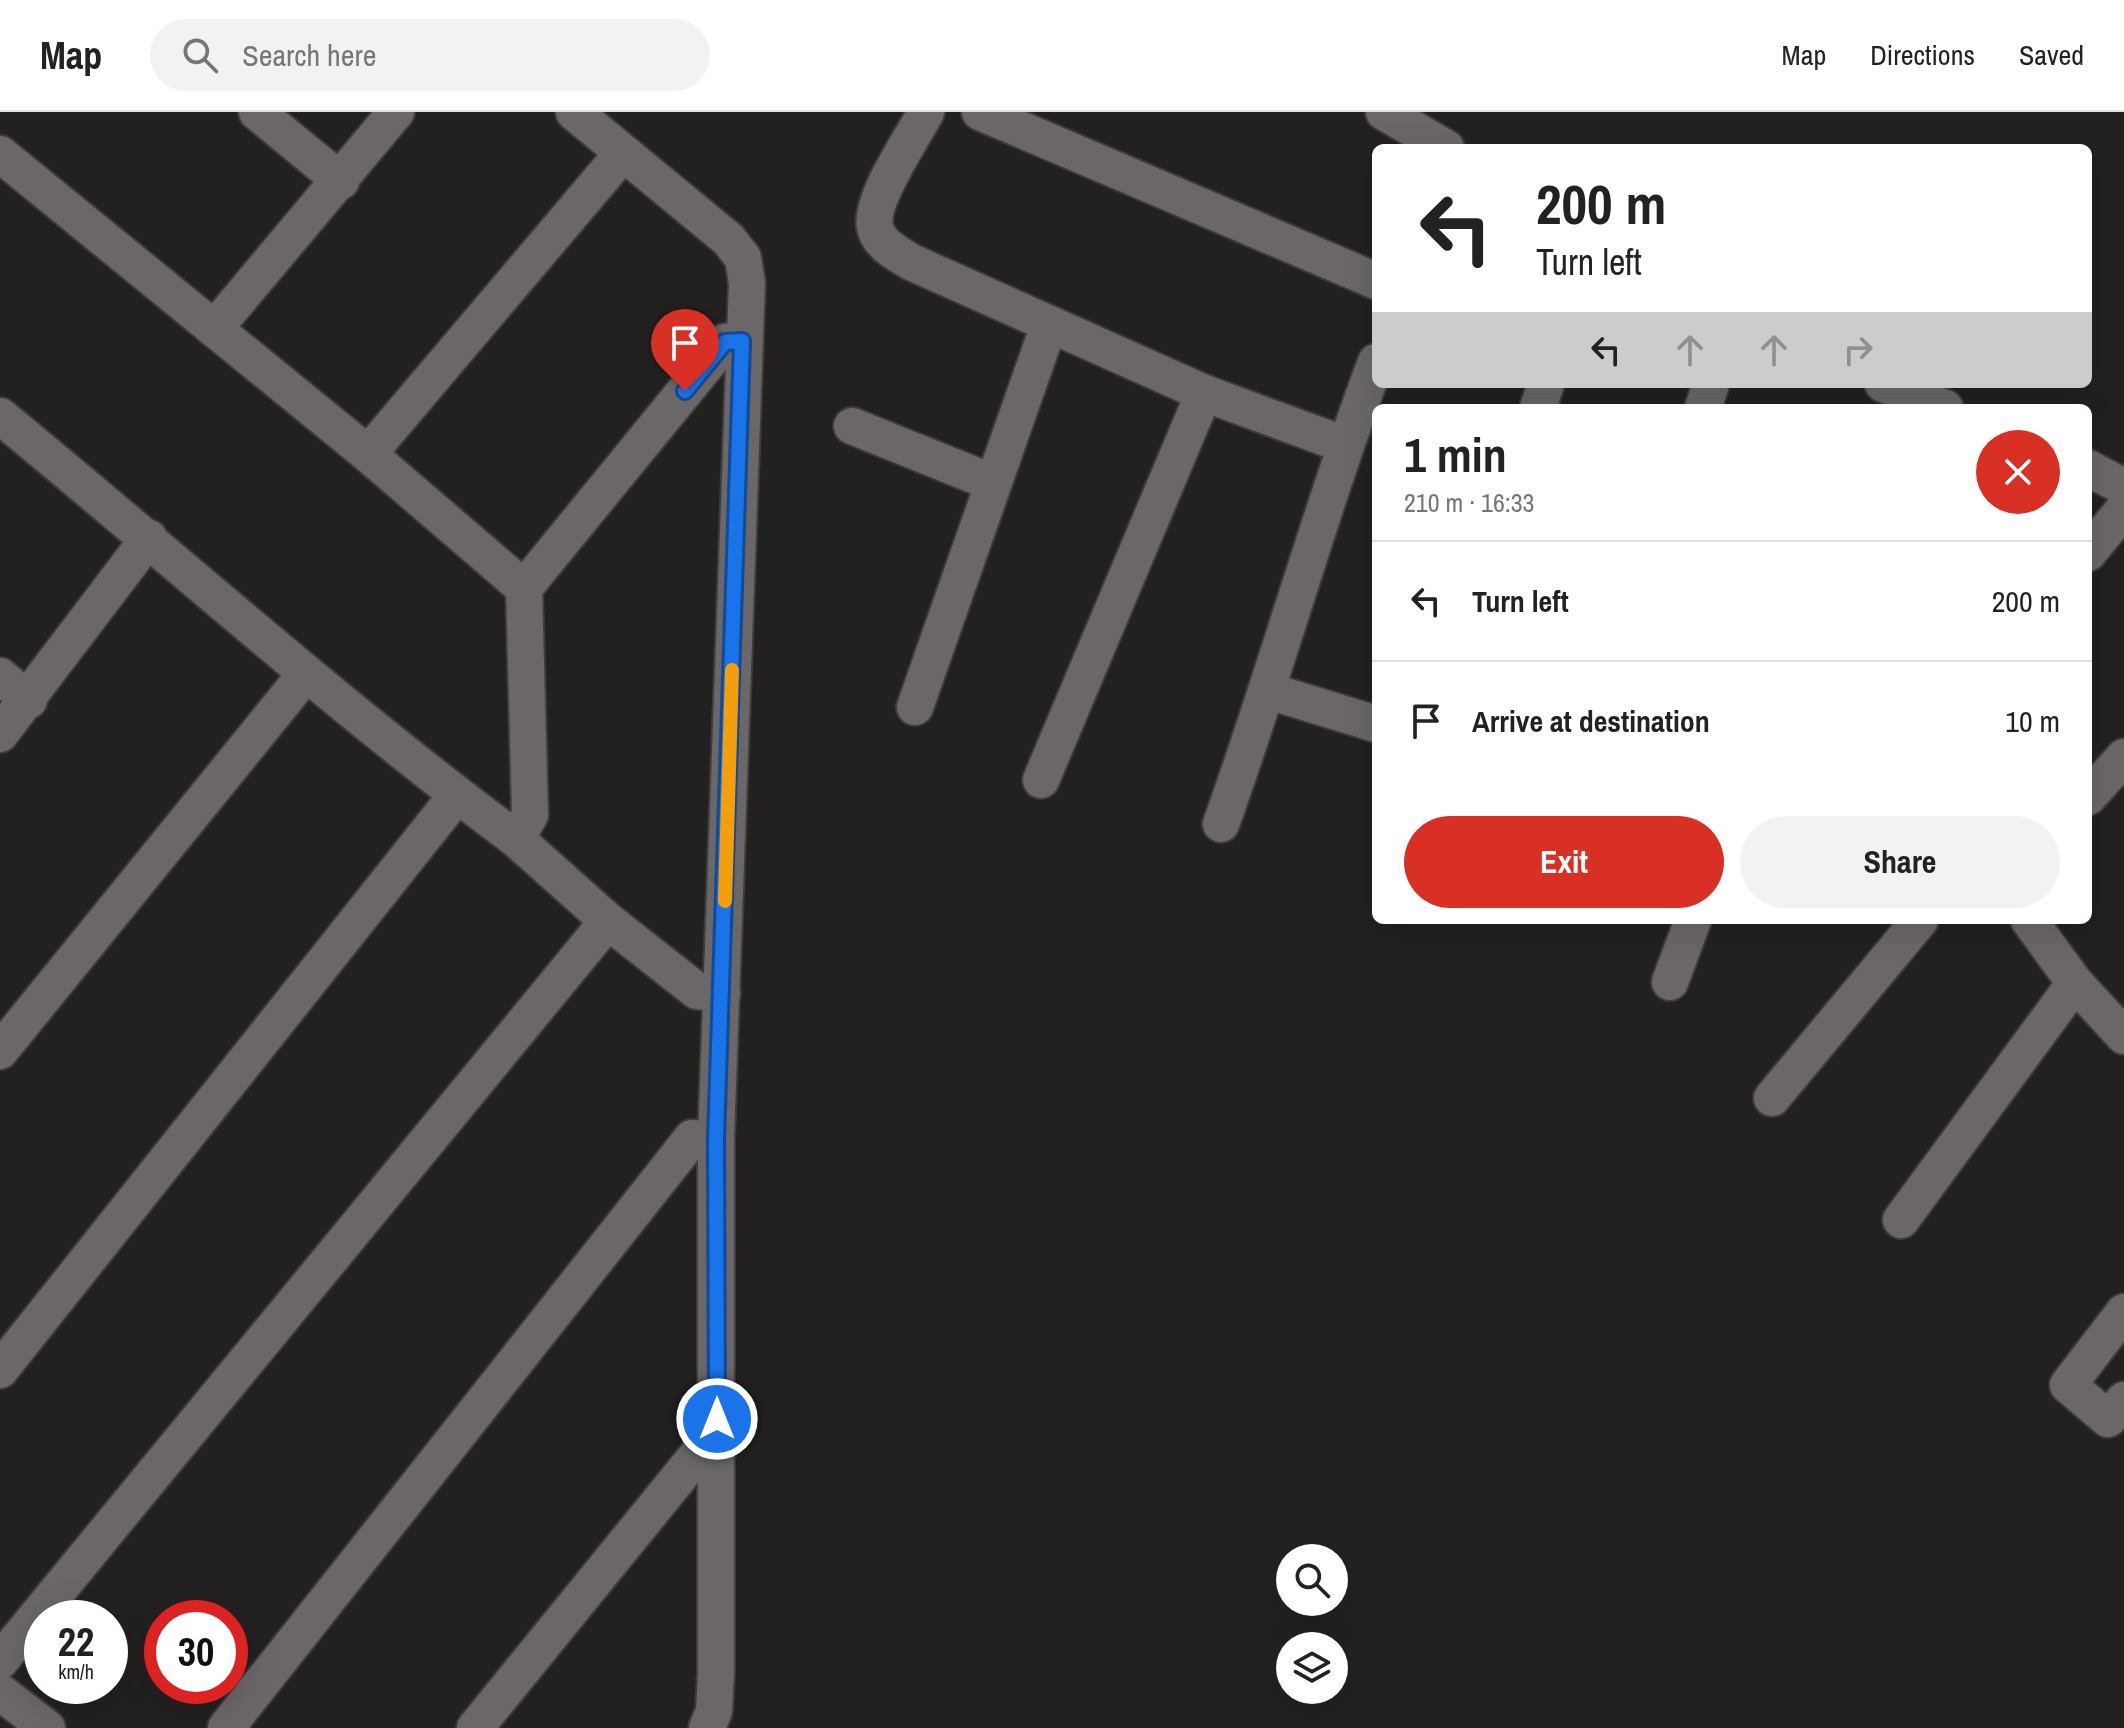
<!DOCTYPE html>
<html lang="en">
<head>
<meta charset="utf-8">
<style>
  body { margin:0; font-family:"Archivo Narrow",sans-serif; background:#f2f2f2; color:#222; height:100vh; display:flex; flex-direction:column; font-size:30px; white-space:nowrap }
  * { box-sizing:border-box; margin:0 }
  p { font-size:26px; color:#767676 }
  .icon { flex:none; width:44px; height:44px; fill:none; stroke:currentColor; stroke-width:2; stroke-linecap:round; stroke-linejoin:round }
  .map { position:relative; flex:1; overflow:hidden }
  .side { position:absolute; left:1372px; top:292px; width:720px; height:520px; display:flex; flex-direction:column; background:#fff; border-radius:12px; box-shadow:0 8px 32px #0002 }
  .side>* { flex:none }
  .banner { position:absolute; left:1372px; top:32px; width:720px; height:244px; border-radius:12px; box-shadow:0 8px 32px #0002; background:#fff; color:#222; overflow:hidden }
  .buttons { position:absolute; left:1276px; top:1432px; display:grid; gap:16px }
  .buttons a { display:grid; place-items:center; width:72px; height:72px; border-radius:50%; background:#fff; box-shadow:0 8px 32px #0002; font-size:40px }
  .speed { position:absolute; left:24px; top:1488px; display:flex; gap:16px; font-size:40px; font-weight:700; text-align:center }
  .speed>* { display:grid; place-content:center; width:104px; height:104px; border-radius:50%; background:#fff; box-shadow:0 8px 32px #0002; line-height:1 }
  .speed small { font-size:20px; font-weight:400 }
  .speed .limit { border:12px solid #d22; background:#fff; color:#111 }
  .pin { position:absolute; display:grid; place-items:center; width:68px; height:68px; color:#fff; margin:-82px -34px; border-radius:50% 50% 50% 0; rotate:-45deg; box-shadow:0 0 8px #0007 }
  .pin .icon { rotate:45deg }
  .me { position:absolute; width:88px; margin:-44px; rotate:0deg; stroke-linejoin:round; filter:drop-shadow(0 0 6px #0008) }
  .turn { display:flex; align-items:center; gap:28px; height:168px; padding:0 32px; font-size:36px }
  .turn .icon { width:104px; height:104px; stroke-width:2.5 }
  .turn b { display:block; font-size:56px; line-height:68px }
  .lanes { display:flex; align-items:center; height:76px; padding:0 32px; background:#0003; justify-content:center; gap:40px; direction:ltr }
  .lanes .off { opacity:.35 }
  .round { display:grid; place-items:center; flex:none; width:84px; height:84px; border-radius:42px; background:#f2f2f2 }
  .summary { display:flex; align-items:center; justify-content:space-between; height:136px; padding:0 32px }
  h1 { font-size:48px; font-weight:700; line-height:60px }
  .action { display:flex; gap:16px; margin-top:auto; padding:16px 32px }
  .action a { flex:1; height:92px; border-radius:48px; background:#d93025; color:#fff; font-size:32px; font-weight:700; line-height:92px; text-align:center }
  .action a+a { background:#f2f2f2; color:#222 }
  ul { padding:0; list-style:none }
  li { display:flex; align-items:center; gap:24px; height:120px; padding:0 32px; border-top:2px solid #e0e0e0 }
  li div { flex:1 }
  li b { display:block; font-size:30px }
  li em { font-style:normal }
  header { display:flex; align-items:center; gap:48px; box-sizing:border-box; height:112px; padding:0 40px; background:#fff; border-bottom:2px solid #e0e0e0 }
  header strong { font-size:38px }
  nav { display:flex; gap:44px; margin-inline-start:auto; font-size:28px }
  .search { width:560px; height:72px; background:#f2f2f2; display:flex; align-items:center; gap:20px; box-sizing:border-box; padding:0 28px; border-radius:44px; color:#767676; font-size:30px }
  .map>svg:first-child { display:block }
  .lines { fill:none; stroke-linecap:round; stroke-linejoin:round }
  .minor-casing { stroke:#3e3b3c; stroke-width:40 }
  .minor { stroke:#6b6768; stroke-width:36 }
  .route-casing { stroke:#114b97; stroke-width:20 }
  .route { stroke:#1a73e8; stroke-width:14 }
  .slow { stroke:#f59e0b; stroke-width:14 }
</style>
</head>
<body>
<header>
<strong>Map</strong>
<div class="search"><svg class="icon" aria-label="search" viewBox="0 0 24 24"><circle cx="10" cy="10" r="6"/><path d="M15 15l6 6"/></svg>Search here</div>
<nav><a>Map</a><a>Directions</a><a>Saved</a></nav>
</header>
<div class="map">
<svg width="2124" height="1616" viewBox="0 0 2124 1616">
  <rect width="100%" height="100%" fill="#232020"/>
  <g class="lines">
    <defs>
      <g id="minor">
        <polyline points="257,0 341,69"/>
        <polyline points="574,0 728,127 743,146 747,171 716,1027 716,1560 714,1599 707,1616"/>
        <path d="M926,0C913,25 869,88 875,115C878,132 898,142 911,150L1204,281L1345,333"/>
        <polyline points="980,0 1376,169"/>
        <polyline points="1384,0 1446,36"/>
        <polyline points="0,42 368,342 524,476 530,703 516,727 608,809 697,879 722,882"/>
        <polyline points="214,217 396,0"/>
        <polyline points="1883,272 1945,296"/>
        <polyline points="1538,296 1546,272"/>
        <polyline points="1703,296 1711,272"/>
        <path d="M0,304C172,445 337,594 516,727"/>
        <polyline points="852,314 991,370"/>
        <polyline points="368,342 623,41"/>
        <polyline points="2088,356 2124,375"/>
        <polyline points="2088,441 2124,397"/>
        <polyline points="524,476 725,230 742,229"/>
        <polyline points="0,564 29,588"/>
        <polyline points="1269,579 1376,612"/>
        <polyline points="915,595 1049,213"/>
        <polyline points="0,622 149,426"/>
        <polyline points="1041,668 1204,281"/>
        <polyline points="2088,685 2124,645"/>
        <path d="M1221,712C1276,559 1319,402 1376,250"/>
        <polyline points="2029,808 2075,871 2124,924"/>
        <polyline points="1670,870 1693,808"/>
        <polyline points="0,939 305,563"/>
        <polyline points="1772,986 1920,808"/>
        <polyline points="1901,1108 2075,871"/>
        <polyline points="2124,1200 2068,1273 2108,1307 2124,1288"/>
        <polyline points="0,1258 457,683"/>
        <polyline points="0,1549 608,809"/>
        <polyline points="0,1580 47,1616"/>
        <polyline points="226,1616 692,1026 716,1027"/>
        <polyline points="475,1616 698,1342 718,1338"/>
      </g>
    </defs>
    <use href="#minor" class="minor-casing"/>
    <use href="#minor" class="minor"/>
  </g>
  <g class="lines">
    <defs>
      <polyline id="route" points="685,279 725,230 742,229 716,1027 717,1307"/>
    </defs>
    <use href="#route" class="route-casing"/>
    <use href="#route" class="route"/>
    <polyline class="slow" points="725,789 732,558"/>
  </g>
</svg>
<div class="buttons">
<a><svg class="icon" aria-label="search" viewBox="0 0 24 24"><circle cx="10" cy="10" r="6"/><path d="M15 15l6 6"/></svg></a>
<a><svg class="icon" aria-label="layers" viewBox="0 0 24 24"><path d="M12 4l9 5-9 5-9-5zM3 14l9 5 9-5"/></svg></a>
</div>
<div class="speed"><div>22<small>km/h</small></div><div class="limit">30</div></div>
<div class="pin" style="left:685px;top:279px;background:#d93025"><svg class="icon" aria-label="arrive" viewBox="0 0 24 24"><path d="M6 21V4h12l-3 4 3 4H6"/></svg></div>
<svg class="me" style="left:717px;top:1307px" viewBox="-20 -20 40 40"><circle r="17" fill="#1a73e8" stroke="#fff" stroke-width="3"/><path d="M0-11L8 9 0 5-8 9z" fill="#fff"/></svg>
<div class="banner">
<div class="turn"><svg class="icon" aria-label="left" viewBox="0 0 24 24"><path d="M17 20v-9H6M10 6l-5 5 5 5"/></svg><div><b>200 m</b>Turn left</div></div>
<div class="lanes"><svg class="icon" aria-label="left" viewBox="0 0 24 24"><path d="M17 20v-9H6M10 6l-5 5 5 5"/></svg><svg class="icon off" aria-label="ahead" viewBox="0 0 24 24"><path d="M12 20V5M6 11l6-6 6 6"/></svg><svg class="icon off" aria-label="ahead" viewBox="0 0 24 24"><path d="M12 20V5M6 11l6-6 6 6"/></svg><svg class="icon off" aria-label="right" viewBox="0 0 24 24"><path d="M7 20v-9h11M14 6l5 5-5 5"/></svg></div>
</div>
<section class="side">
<div class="summary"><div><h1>1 min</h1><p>210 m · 16:33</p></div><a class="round" style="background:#d93025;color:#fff"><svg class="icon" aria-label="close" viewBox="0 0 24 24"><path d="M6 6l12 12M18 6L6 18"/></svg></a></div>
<ul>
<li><svg class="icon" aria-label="left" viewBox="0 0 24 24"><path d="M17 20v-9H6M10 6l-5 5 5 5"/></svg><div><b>Turn left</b></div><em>200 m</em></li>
<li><svg class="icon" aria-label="arrive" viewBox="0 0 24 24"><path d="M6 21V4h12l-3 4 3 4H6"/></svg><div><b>Arrive at destination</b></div><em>10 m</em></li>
</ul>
<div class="action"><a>Exit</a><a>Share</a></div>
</section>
</div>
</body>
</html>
